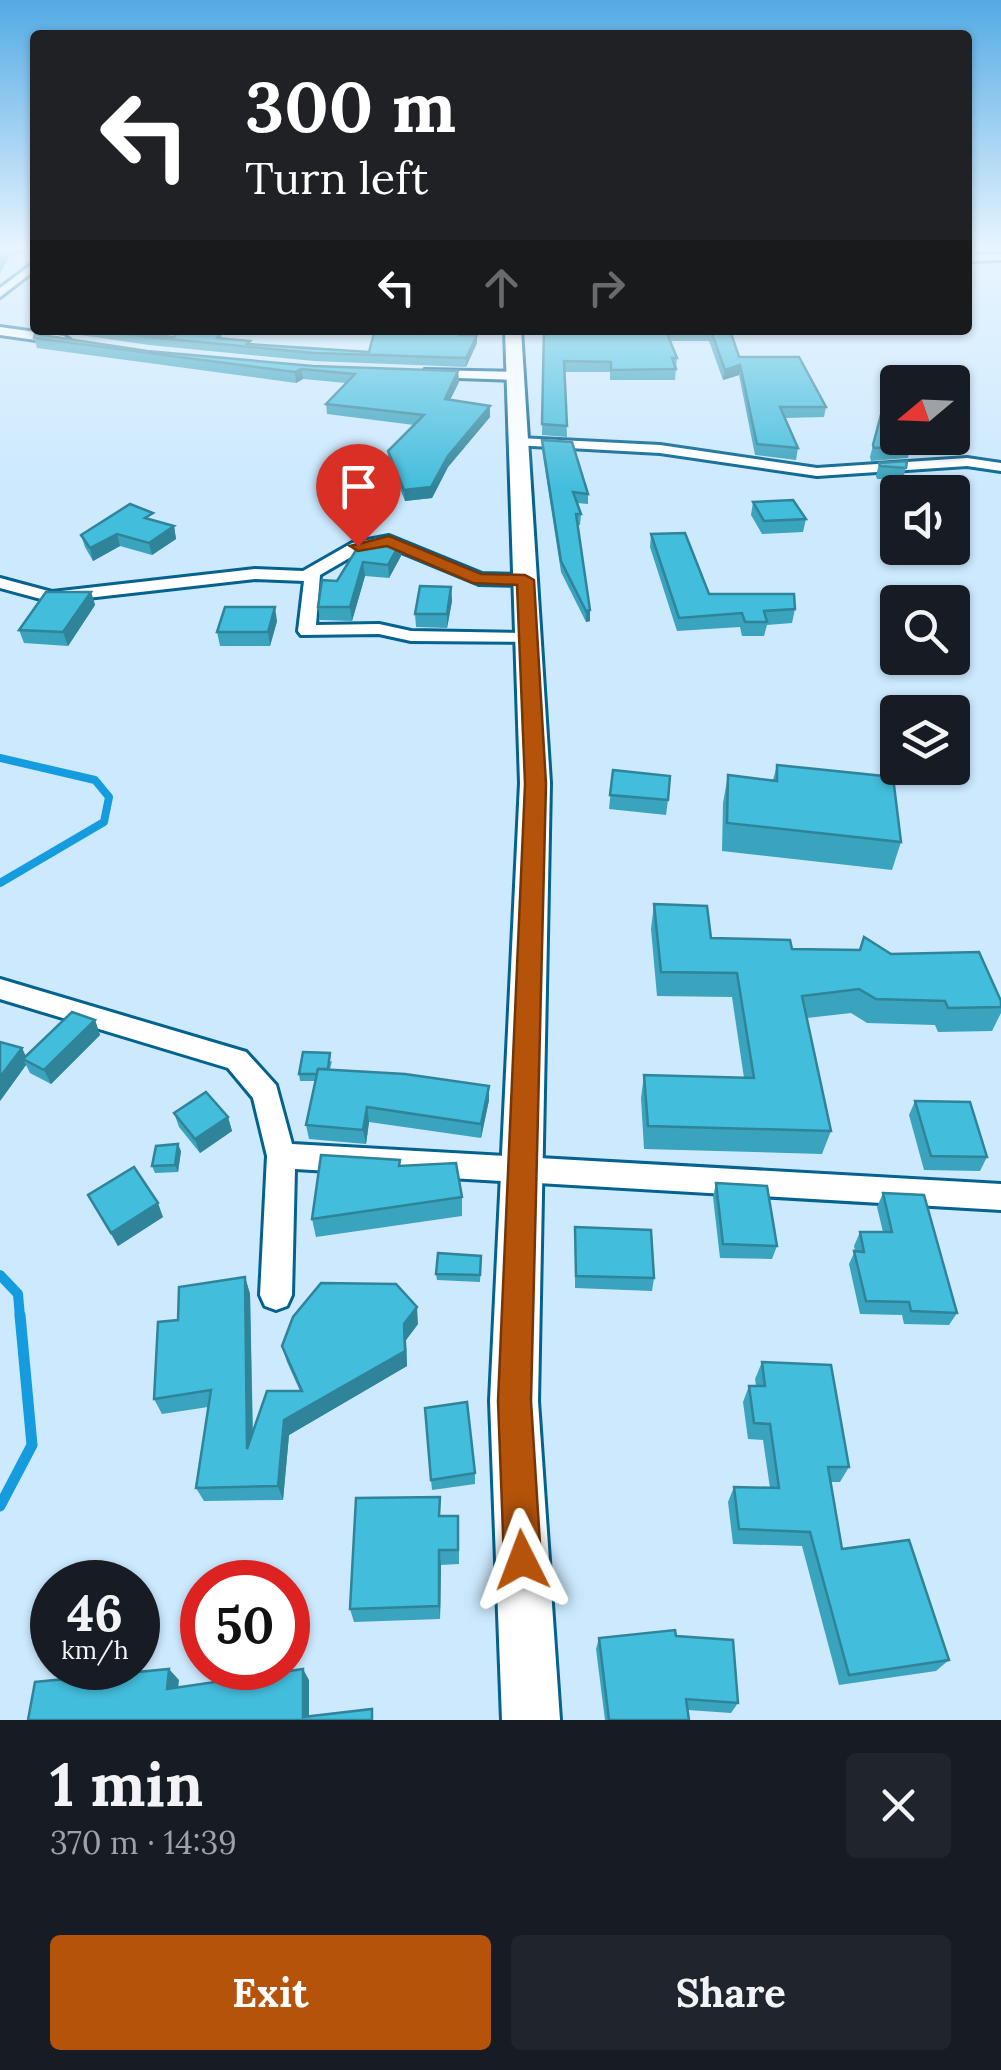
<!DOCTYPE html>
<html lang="en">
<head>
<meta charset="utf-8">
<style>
  body { margin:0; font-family:Lora,serif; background:#20242c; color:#f1f3f6; height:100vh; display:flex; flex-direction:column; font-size:38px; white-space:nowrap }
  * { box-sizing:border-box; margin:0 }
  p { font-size:32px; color:#9ea1a6 }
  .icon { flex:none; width:55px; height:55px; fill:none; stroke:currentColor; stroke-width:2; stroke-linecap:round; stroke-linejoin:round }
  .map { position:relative; height:1720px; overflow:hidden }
  .drawer { display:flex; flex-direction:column; background:#171b24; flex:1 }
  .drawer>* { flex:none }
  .banner { position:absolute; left:30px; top:30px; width:942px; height:305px; border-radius:10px; box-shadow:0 2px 8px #0004; background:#202124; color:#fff; overflow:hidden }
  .needle { width:65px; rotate:251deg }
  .fabs { position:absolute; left:880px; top:365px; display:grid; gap:20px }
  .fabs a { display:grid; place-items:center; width:90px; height:90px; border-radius:10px; background:#171b24; box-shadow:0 2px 8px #0004; font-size:50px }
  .speed { position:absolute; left:30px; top:1560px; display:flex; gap:20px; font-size:50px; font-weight:700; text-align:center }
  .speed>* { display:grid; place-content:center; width:130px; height:130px; border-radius:50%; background:#171b24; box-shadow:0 2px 8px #0004; line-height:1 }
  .speed small { font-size:25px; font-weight:400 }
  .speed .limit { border:15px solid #d22; background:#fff; color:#111 }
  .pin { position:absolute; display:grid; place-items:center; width:85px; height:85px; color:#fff; margin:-102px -42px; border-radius:50% 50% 50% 0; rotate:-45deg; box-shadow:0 0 10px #0007 }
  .pin .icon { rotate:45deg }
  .me { position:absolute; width:110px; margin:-55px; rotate:357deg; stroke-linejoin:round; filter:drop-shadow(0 0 8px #0008) }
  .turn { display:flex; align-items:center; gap:35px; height:210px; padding:0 50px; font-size:45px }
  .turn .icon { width:130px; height:130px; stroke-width:2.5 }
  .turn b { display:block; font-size:70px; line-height:85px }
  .lanes { display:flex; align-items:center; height:95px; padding:0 50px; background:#0003; justify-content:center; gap:50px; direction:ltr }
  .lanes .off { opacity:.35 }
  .round { display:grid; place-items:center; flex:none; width:105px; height:105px; border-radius:10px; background:#20242c }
  .head { display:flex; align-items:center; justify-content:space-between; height:170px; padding:0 50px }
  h1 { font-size:60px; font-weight:800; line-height:75px }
  .action { display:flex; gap:20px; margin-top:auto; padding:20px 50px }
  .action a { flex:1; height:115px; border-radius:10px; background:#b45309; color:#fff; font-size:40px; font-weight:800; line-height:115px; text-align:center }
  .action a+a { background:#20242c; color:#f1f3f6 }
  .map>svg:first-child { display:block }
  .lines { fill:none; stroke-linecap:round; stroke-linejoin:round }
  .stream-far2 { stroke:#149cde; stroke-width:8 }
  .stream-far1 { stroke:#149cde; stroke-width:10 }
  .stream { stroke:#149cde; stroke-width:11 }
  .street-casing { stroke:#03628e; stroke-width:6 }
  .secondary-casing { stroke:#03628e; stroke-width:6 }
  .street { fill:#fff; fill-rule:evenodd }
  .secondary { fill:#fff; fill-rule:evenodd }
  .wall { fill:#3aa3bd }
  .shaded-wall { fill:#2f849a }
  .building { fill:#43bddc; stroke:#2f849a; stroke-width:2.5 }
  .route { fill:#b45309; stroke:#753606; stroke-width:2.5 }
</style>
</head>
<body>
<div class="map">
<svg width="1001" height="1720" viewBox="0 0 1001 1720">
  <rect width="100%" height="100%" fill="#cce9fe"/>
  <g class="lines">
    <polyline class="stream-far2" points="0,758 95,780 109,797 104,822 0,883"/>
    <polyline class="stream-far1" points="0,1275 18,1294 20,1317"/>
    <polyline class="stream" points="0,1506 32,1445 20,1315"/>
    <defs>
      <g id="street">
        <polygon points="1001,254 1001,260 968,261 968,255"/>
        <polygon points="35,262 35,270 0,297 0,288"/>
        <polygon points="0,327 64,336 70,340 64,344 0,335"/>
        <polygon points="425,370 516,372 522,376 516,380 429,377 425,376"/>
        <polygon points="519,438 660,445 817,468 967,458 1001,463 1001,471 967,466 817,476 660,453 514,445 514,439"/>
        <polygon points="389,536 482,574 525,575 533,580 525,585 479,584 387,546 363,550 320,575 316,625 379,624 411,631 528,633 534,634 534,642 411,641 379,634 301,635 298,631 304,581 255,579 52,602 0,588 0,578 52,592 255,569 303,571 352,543"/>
        <polygon points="0,979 246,1052 276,1085 292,1144 1001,1184 1001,1210 295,1169 292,1295 287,1306 276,1310 265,1306 260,1295 267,1156 253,1098 228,1068 0,999"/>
      </g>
      <polygon id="secondary" points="505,330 521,330 550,783 538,1401 560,1720 502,1720 490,1401 520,783"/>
    </defs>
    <use href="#street" class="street-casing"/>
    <use href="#secondary" class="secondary-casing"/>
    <use href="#street" class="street"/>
    <use href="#secondary" class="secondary"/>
  </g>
  <g class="wall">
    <polygon points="0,248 35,248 35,254 11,254 0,273"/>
    <polygon points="968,248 1001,248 1001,250 968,251 968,255"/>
    <polygon points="46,330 113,330 174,337 221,332 222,339 251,345 369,352 462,335 477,343 466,367 314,361 149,345"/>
    <polygon points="544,330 730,330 739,357 826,407 824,417 785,418 798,448 796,460 755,455 739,375 723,380 709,341 670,341 677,358 675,380 610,380 610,372 565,372 567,437 542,435"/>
    <polygon points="34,338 147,351 313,366 458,371 459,382 450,400 490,406 490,417 448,467 432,498 405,501 389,462 388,451 414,425 327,414 326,404 346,383 303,379 296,383 37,348"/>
    <polygon points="913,438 908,458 871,461 870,457 873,445"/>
    <polygon points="542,440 588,494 588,504 577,503 581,514 580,525 578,525 590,621 586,622 561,572 542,450"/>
    <polygon points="907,461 903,480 877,479 876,476 879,463"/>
    <polygon points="753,502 806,519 803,532 762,534 751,515"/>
    <polygon points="155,521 174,526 176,539 152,555 120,546 93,561 85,547 81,535"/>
    <polygon points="651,534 709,594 795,609 792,623 767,625 764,636 742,636 740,627 677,631 650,547"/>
    <polygon points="361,542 400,543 401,556 389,578 365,576 352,621 320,620 318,607 337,581"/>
    <polygon points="451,587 452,601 447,628 416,627 415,614"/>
    <polygon points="91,592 95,605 68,646 24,643 19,630"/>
    <polygon points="277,621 270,646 220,646 217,632"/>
    <polygon points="777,765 901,842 892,870 722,851 723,803 728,775 773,780"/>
    <polygon points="613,770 668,800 666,815 609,809"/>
    <polygon points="654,904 711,938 792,949 891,954 1001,1007 1001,1013 992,1031 938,1032 935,1025 867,1023 851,1013 807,1018 831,1131 822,1154 644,1149 641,1098 644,1075 744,1078 732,997 657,996 651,929"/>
    <polygon points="95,1020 100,1035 51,1084 30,1073 26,1065 0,1101 22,1048 26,1057"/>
    <polygon points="332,1061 330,1069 489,1086 489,1100 481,1138 369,1122 366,1144 309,1139 306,1125 315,1081 300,1081 299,1074"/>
    <polygon points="915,1101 987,1157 980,1171 924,1170 909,1115"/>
    <polygon points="174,1113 228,1117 232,1131 200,1153 179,1127"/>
    <polygon points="181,1151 178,1172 155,1173 152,1166"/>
    <polygon points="716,1183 777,1246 772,1259 720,1258 713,1197"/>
    <polygon points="883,1193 957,1313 949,1325 904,1324 902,1315 860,1314 849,1264 855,1251 854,1246 860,1232 883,1232 877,1207"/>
    <polygon points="88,1195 163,1217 118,1246"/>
    <polygon points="462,1197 462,1216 316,1237 312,1219"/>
    <polygon points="575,1227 654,1278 652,1291 575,1288"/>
    <polygon points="481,1256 480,1282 437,1280 436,1274"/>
    <polygon points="245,1277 250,1294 253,1433 300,1391 287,1362 282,1346 418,1324 406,1340 407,1366 289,1435 283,1500 204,1501 196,1488 208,1407 162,1414 154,1399 178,1320"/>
    <polygon points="762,1362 849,1467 840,1482 831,1482 842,1549 949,1660 936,1671 839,1685 802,1546 733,1544 728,1502 734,1487 770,1488 763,1440 748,1439 743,1402 749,1386 756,1386 755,1379"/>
    <polygon points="475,1473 475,1484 432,1490 431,1480"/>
    <polygon points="442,1516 459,1531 459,1564 441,1565 440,1619 354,1622 350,1609"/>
    <polygon points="676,1636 738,1703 731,1713 688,1710 689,1720 605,1720 596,1649 599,1638"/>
  </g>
  <g class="shaded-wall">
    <polygon points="7,248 9,248 11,254 0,273 0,258"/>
    <polygon points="477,335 477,343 466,367 466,358"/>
    <polygon points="740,365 739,375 723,380 725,370"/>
    <polygon points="301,369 303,379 296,383 295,372"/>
    <polygon points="458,371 459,382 445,410 445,399"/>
    <polygon points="490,406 490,417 448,467 432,498 405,501 404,490 448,456"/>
    <polygon points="174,526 176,539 152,555 149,543"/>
    <polygon points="117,534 120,546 93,561 90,548"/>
    <polygon points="400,543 401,556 389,578 388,565"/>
    <polygon points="363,562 365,576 352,621 350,607"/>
    <polygon points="451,587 452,601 447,628 447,614"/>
    <polygon points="91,592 95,605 68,646 63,632"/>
    <polygon points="275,607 277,621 270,646 268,632"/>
    <polygon points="590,610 590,621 586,622 586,611"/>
    <polygon points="95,1020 100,1035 51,1084 44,1070"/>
    <polygon points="22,1048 28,1061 23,1059 26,1065 0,1101 0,1077"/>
    <polygon points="489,1086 489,1100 481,1138 481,1124"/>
    <polygon points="367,1107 369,1122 366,1144 363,1130"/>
    <polygon points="228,1117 232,1131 200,1153 195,1139"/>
    <polygon points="178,1144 181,1151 178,1172 175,1165"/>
    <polygon points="158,1203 163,1217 118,1246 111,1233"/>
    <polygon points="245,1277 250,1294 253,1463 247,1449"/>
    <polygon points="417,1307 418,1324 406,1340 407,1366 289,1435 283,1500 278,1486 284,1420 404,1324"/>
    <polygon points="439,1550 441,1565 440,1619 439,1606"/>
    <polygon points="169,1669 179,1680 177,1699 167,1689"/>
    <polygon points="303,1669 309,1680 309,1720 303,1717"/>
  </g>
  <g class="building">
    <polygon points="0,248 7,248 0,258"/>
    <polygon points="101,330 174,337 180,330 221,332 217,338 250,341 247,344 369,352 374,333 424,334 425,330 462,330 460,335 477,335 466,358 313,353 148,337"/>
    <polygon points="544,330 730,330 739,357 799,357 826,407 780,407 798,448 757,444 740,365 725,370 711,331 666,331 677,358 672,358 676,369 611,370 611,362 564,361 567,426 542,424"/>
    <polygon points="35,334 147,351 313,366 458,371 445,399 490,406 448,456 431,487 404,490 388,451 424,415 326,404 355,374 301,369 295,372 34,338"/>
    <polygon points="891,377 915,379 915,382 898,382 898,438 913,438 911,446 874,448 873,445"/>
    <polygon points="542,440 572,442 588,494 573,492 581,514 576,514 590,610 586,611 561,561"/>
    <polygon points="907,461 906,468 880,466 879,463"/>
    <polygon points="793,500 806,519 764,521 753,502"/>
    <polygon points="130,504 153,513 145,518 174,526 149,543 117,534 90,548 81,535"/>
    <polygon points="685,533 709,594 794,594 795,609 764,611 767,622 745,622 742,613 679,618 651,534"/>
    <polygon points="361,542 400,543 388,565 363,562 350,607 318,607 322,580 337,581"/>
    <polygon points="420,586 451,587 447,614 415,614"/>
    <polygon points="46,592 91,592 63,632 19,630"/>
    <polygon points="225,607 275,607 268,632 217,632"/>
    <polygon points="777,765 893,777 901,842 727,823 728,775 777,781"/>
    <polygon points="613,770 670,776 668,800 610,795"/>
    <polygon points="654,904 707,906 711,938 790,940 792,949 860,950 864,937 891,954 979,952 1001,1001 1001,1007 948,1008 945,1001 876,999 859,989 802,996 831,1131 648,1126 644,1075 754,1078 737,973 661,972"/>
    <polygon points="72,1012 95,1020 44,1070 23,1059"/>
    <polygon points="0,1042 22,1048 0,1077"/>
    <polygon points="303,1052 330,1053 328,1069 318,1069 317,1074 299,1074"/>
    <polygon points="318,1069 405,1074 489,1086 481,1124 367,1107 363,1130 306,1125"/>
    <polygon points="206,1092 228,1117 195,1139 174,1113"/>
    <polygon points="915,1101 970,1102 987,1157 931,1156"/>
    <polygon points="178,1144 175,1165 152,1166 156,1146"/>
    <polygon points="321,1155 400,1160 399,1166 456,1163 462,1197 312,1219"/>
    <polygon points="134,1167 158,1203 111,1233 88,1195"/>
    <polygon points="716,1183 767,1186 777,1246 723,1244"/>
    <polygon points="883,1193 924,1195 957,1313 911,1311 909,1302 866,1301 854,1251 864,1252 860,1232 892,1232"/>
    <polygon points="575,1227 651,1230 654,1278 576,1276"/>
    <polygon points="438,1253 481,1256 480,1275 436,1274"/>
    <polygon points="245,1277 247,1449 267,1391 302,1391 282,1346 293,1317 321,1283 396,1284 417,1307 404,1324 405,1351 284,1420 278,1486 196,1488 211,1390 154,1399 158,1322 178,1320 179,1287"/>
    <polygon points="762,1362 831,1365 849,1467 828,1467 842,1549 909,1540 949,1660 849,1675 810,1532 739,1529 734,1487 779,1488 770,1424 754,1423 749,1386 765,1386"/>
    <polygon points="467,1402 475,1473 431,1480 425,1408"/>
    <polygon points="440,1497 439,1516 458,1516 458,1550 439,1550 439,1606 350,1609 356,1498"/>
    <polygon points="675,1630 676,1636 733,1640 738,1703 686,1699 689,1720 609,1720 599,1638"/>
    <polygon points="169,1669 167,1689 303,1669 303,1717 372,1709 372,1720 28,1720 35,1682"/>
  </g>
  <linearGradient id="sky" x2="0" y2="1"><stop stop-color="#53aae4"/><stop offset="0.51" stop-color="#e8f5ff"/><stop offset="1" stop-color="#e8f5ff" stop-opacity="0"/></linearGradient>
  <rect width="1001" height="488" fill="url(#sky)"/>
  <polygon class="route" points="389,536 481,574 525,575 534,580 546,784 531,1401 541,1560 536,1574 522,1579 509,1574 504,1560 498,1401 525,784 517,585 473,583 387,546 358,551 350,546"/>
</svg>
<div class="fabs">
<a><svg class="needle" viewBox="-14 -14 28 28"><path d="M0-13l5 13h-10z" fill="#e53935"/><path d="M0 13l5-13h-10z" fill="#9ea1a6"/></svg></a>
<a><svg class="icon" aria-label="sound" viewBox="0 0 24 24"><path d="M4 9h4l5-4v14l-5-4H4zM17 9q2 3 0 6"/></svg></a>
<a><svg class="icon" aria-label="search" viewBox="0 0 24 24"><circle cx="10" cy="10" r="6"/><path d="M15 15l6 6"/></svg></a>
<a><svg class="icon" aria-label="layers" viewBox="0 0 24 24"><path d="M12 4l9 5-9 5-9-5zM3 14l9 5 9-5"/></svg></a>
</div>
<div class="speed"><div>46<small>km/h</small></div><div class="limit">50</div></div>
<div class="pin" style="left:358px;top:546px;background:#d93025"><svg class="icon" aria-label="arrive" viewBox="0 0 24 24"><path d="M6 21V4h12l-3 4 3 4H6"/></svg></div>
<svg class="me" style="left:522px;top:1560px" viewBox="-20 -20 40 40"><path d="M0-17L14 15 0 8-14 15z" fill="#b45309" stroke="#fff" stroke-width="4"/></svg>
<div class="banner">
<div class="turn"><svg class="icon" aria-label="left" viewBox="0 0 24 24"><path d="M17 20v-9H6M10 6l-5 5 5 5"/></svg><div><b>300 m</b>Turn left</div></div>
<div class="lanes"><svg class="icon" aria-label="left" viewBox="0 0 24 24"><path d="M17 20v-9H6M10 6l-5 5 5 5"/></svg><svg class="icon off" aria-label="ahead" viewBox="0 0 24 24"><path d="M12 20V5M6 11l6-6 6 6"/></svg><svg class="icon off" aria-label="right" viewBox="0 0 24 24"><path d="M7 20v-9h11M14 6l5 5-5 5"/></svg></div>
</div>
</div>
<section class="drawer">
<div class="head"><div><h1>1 min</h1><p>370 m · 14:39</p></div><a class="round"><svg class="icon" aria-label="close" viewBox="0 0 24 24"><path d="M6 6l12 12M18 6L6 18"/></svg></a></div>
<div class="action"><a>Exit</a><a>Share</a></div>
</section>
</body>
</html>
